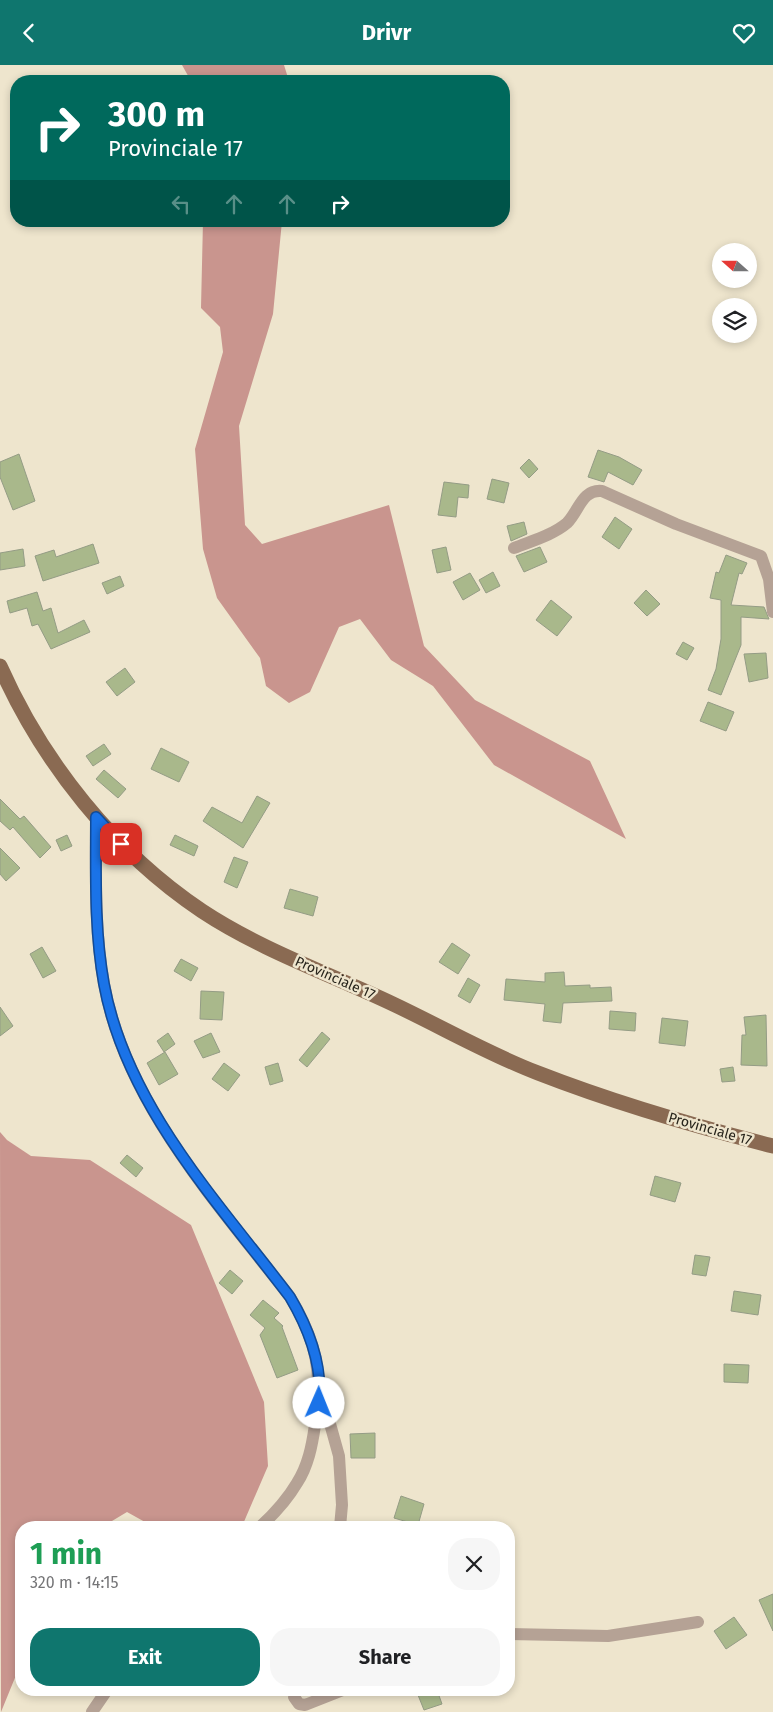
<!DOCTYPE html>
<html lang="en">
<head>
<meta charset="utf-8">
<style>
  body { margin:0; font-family:"Fira Sans",sans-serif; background:#f6f6f6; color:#202124; height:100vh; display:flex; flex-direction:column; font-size:19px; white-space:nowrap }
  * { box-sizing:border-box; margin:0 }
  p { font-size:16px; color:#757577 }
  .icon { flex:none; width:28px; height:28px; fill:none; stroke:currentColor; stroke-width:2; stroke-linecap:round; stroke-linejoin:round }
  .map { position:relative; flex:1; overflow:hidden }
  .details { position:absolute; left:15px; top:1456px; width:500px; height:175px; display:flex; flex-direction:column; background:#fff; border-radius:20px; box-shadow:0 2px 8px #0003 }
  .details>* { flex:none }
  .guide { position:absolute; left:10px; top:10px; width:500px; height:152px; border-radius:20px; box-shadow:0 2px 8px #0003; background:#00695c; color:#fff; overflow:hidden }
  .needle { width:32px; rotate:291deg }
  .controls { position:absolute; left:712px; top:178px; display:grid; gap:10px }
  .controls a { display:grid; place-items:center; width:45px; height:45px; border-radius:50%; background:#fff; box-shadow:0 2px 8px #0003; font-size:25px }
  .pin { position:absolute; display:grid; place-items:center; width:42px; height:42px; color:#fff; margin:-21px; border-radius:10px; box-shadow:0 2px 8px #0006 }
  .me { position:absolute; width:55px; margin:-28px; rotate:1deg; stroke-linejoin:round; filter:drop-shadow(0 0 4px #0008) }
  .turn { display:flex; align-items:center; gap:18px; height:105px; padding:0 15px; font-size:22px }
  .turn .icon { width:65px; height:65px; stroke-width:2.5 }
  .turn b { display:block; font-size:35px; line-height:42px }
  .lanes { display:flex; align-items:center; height:48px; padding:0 15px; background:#0003; justify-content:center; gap:25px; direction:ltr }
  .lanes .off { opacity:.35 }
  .round { display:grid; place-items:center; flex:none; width:52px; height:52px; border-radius:20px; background:#f6f6f6 }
  .head { display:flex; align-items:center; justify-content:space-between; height:85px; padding:0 15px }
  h1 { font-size:30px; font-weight:700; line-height:38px; color:#1e9e55 }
  .button { display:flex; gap:10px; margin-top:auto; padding:10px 15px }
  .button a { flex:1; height:58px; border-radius:20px; background:#0f766e; color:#fff; font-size:20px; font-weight:700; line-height:58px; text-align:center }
  .button a+a { background:#f6f6f6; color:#202124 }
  header { display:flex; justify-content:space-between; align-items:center; height:65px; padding:0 15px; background:#0f766e; color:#fff; font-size:22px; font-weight:700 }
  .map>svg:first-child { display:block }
  .forest { fill:#c9958e }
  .building { fill:#a9b88b; stroke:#949c85 }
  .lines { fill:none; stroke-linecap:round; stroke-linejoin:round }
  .minor { stroke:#b5a295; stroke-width:12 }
  .primary { stroke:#8a6a52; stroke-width:15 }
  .route-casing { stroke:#114b97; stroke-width:12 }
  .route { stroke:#1a73e8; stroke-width:9 }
  .labels { text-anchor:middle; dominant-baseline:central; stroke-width:5; stroke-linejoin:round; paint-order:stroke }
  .street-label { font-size:14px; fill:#28251c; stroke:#eee5cd }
</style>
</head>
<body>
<header><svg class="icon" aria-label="back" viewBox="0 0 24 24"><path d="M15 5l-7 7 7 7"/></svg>Drivr<svg class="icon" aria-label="heart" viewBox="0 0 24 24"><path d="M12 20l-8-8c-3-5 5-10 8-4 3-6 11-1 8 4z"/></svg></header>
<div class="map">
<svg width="773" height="1647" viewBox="0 0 773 1647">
  <rect width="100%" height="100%" fill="#eee5cd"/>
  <g class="forest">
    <polygon points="182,0 284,0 289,16 191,16"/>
    <polygon points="203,156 282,156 273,249 239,361 245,460 262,479 389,440 424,581 475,635 590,696 626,774 494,700 433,621 391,595 360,554 339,562 310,627 289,638 266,621 260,593 217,533 203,484 195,384 223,287 220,262 201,243"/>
    <polygon points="0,1067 7,1075 31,1091 90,1095 191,1160 264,1337 268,1401 243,1459 236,1462 154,1462 127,1447 102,1462 21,1462 21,1598 1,1647"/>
  </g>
  <g class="building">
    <polygon points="598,385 619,392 642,405 633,420 608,407 604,417 588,412"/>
    <polygon points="19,389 35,436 13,445 0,412 0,397"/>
    <polygon points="529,394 538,404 529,413 520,403"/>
    <polygon points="492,414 509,418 504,438 487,434"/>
    <polygon points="444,417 469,420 468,433 458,432 456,452 438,450"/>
    <polygon points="615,452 632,464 619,484 602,472"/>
    <polygon points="524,457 527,469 511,476 507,461"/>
    <polygon points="93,479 99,498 43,516 35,491 54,485 56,492"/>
    <polygon points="446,482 451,505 437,508 432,485"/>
    <polygon points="540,482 547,497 524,507 516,491"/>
    <polygon points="23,484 25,501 0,505 0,488"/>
    <polygon points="726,490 747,498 742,509 739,508 731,540 764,542 769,554 741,552 741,580 721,630 708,625 716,604 721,574 721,535 710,533 716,507 719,508"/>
    <polygon points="493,507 500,521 486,528 479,515"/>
    <polygon points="470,508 480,525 463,535 453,517"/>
    <polygon points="120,511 124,521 107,529 102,518"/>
    <polygon points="646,525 660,539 647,551 634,538"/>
    <polygon points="37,527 43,546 51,543 58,568 84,555 90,567 51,584 38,559 32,561 27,543 10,548 7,536"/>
    <polygon points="551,535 572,552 557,571 536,555"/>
    <polygon points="683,577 694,583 687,595 676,589"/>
    <polygon points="766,588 768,613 749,617 744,589"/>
    <polygon points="125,603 135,617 117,631 106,617"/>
    <polygon points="708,637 734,647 726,666 700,656"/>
    <polygon points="104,679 111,689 93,701 86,691"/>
    <polygon points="161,683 189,697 179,717 151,704"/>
    <polygon points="104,705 126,724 118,733 96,714"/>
    <polygon points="257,731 270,738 243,783 203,756 212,742 242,758"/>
    <polygon points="0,734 20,754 24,751 51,782 40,793 13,762 10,765 0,756"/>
    <polygon points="67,770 72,781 61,786 56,775"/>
    <polygon points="175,770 198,781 194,791 170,780"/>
    <polygon points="0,783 20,803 6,816 0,809"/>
    <polygon points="234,792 248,797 237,823 224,817"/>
    <polygon points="290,824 318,832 313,851 284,843"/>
    <polygon points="452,878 470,890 458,909 439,897"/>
    <polygon points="42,882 56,906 43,913 30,889"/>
    <polygon points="181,894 198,903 191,916 174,906"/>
    <polygon points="564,907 565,921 590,920 590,923 611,922 612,936 563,938 561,958 543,956 545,939 504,935 506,914 545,917 545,908"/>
    <polygon points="468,913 480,920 470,938 458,931"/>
    <polygon points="201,926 224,927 222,955 200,954"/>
    <polygon points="0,942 13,961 0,971"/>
    <polygon points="610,946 636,948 635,966 609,964"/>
    <polygon points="766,950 767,1001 741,1000 742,970 746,970 744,952"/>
    <polygon points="662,953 688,956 685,981 659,978"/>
    <polygon points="322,967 330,974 307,1002 299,995"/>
    <polygon points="168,968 175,979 164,987 157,976"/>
    <polygon points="211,968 220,987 203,993 194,976"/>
    <polygon points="165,987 178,1009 159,1020 147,998"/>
    <polygon points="224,998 240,1010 228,1026 212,1014"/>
    <polygon points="278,998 283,1016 270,1020 265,1002"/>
    <polygon points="733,1002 735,1016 722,1017 720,1004"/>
    <polygon points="127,1090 143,1103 136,1112 120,1098"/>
    <polygon points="655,1111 681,1118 675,1137 650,1130"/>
    <polygon points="695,1190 710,1192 706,1211 692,1209"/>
    <polygon points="230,1205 243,1216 232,1229 219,1218"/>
    <polygon points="734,1226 761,1230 758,1250 731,1246"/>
    <polygon points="263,1235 279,1248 274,1253 283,1261 282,1262 298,1305 277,1313 260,1270 265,1263 250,1250"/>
    <polygon points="724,1299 749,1300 748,1318 724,1317"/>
    <polygon points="375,1368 375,1393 351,1393 350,1369"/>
    <polygon points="401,1431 424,1439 418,1460 394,1453"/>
    <polygon points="773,1529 773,1566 759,1535"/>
    <polygon points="734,1552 747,1570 726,1584 714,1566"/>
    <polygon points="416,1625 437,1625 442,1639 424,1645"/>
  </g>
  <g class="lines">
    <g class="minor">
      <path d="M514,483C531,476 553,470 567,458C579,446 582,424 602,426L676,459L761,491L769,514L773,547"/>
      <path d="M96,753C96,808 94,864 104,919C126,1040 217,1137 290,1232C317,1277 323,1309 315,1360C312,1381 308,1401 297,1418C287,1435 274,1449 260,1462"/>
      <polyline points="322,1330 339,1391 342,1440 340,1462"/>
      <polyline points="509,1569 608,1571 698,1557"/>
      <polyline points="296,1625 294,1632 299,1639 305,1640 343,1625"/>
      <polyline points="92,1647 107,1625"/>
    </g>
    <path class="primary" d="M0,601C43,698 114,787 202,846C261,885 330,909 393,939C442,962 488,989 538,1008C615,1038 694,1061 773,1081"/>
  </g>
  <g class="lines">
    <defs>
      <path id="route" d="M121,779L96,752C96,808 94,864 104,919C126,1040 218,1137 290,1232C309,1264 323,1300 319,1338"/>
    </defs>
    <use href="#route" class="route-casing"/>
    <use href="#route" class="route"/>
  </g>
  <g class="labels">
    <g class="street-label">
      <text transform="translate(335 913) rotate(24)">Provinciale 17</text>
      <text transform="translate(710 1064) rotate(16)">Provinciale 17</text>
    </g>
  </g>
</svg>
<div class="controls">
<a><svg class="needle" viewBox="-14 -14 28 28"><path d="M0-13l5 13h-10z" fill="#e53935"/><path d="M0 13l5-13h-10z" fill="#757577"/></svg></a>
<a><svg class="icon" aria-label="layers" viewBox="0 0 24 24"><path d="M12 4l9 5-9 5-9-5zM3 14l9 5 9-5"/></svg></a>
</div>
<div class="pin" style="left:121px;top:779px;background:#d93025"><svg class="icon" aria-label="arrive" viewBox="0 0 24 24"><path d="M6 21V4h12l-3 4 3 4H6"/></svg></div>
<svg class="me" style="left:319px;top:1338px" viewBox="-20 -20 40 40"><circle r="19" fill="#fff"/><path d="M0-13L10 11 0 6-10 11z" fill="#1a73e8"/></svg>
<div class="guide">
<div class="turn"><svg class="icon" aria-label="right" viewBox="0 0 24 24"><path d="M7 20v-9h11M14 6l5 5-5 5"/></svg><div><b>300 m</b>Provinciale 17</div></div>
<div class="lanes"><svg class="icon off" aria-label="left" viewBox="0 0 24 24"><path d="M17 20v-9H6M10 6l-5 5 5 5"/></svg><svg class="icon off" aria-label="ahead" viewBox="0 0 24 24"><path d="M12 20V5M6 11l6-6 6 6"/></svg><svg class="icon off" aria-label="ahead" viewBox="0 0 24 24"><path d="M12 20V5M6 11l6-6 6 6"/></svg><svg class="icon" aria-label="right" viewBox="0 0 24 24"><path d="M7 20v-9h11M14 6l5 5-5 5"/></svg></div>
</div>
<section class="details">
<div class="head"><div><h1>1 min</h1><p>320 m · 14:15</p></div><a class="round"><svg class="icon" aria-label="close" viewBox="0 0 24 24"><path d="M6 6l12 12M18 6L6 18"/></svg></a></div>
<div class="button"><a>Exit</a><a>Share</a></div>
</section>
</div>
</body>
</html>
